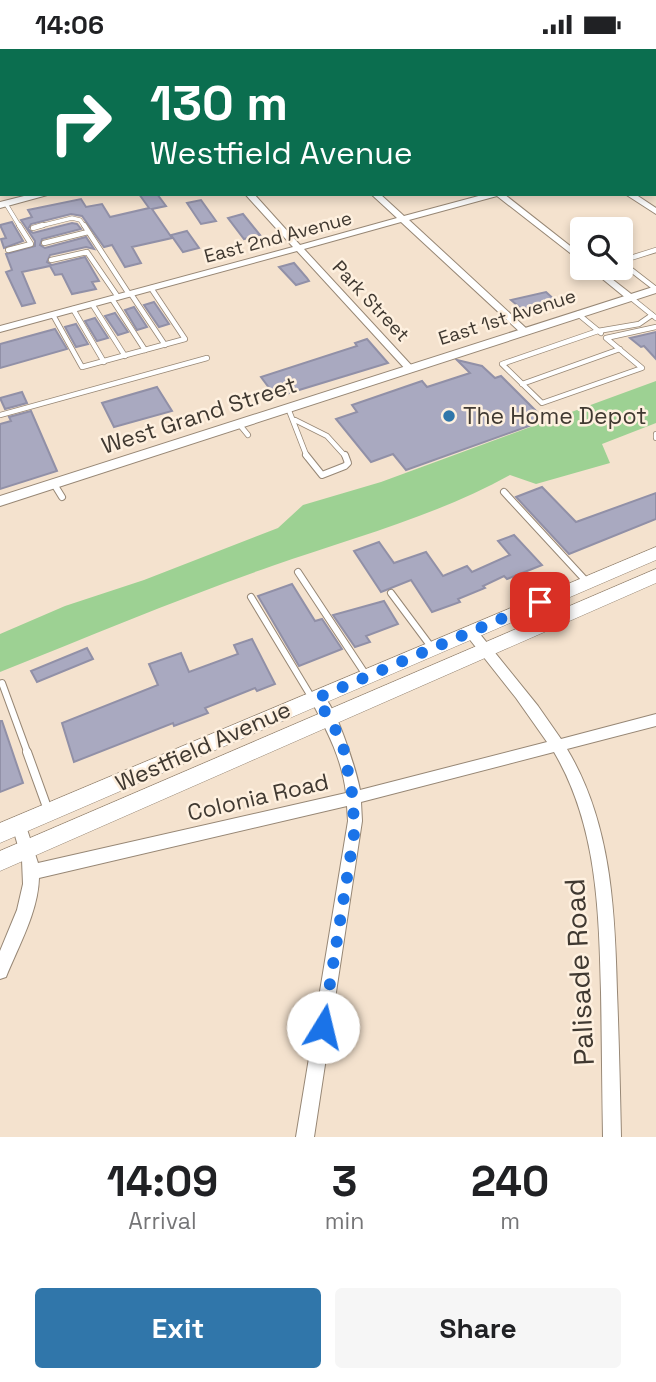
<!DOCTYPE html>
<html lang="en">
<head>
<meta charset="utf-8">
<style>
  body { margin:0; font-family:"Space Grotesk",sans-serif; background:#f6f6f6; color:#202124; height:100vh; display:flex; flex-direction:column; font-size:26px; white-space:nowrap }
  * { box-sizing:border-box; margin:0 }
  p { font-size:23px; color:#757577 }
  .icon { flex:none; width:38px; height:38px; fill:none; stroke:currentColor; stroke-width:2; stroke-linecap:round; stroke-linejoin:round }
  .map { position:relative; height:1088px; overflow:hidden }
  .side { display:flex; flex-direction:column; background:#fff; flex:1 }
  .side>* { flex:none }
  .hud { position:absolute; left:0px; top:0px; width:656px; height:147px; box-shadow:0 4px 10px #0003; background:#0b6e4f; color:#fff; overflow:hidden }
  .fabs { position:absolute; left:570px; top:168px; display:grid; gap:14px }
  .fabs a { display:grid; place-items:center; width:63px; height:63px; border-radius:7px; background:#fff; box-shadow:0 4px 10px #0003; font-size:35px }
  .pin { position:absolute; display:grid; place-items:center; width:60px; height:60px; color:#fff; margin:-30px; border-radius:14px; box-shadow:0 4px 10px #0006 }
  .me { position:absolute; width:77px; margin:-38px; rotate:9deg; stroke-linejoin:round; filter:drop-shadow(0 0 5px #0008) }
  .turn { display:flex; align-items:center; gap:24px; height:147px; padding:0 35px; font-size:32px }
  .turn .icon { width:91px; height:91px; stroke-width:2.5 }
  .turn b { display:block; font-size:49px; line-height:60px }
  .eta { display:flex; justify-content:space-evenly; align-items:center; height:119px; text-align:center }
  .eta b { font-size:42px; font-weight:700; line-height:49px }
  .primary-button { display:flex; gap:14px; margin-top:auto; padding:14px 35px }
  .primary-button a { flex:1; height:80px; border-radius:7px; background:#3076aa; color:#fff; font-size:28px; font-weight:700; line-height:80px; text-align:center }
  .primary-button a+a { background:#f6f6f6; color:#202124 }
  .status { display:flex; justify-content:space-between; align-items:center; height:49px; padding:0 35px; background:#fff; direction:ltr }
  .status svg { height:19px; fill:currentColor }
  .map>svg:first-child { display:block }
  .green { fill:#9dd193 }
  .building { fill:#a9a9c0; stroke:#9190a7; stroke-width:2 }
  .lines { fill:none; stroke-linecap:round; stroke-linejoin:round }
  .lane-far3-casing { stroke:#978775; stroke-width:4.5 }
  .lane-far2-casing { stroke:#978775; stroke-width:6 }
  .lane-far1-casing { stroke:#978775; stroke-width:8 }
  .lane-casing { stroke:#978775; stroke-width:10 }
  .street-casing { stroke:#978775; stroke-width:2 }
  .secondary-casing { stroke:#978775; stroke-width:2 }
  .primary-casing { stroke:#978775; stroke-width:1 }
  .path { stroke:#ab9e8f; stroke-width:2; stroke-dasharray:1 3.5; stroke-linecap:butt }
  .lane-far3 { stroke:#fff; stroke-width:3.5 }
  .lane-far2 { stroke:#fff; stroke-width:4.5 }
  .lane-far1 { stroke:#fff; stroke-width:6 }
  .lane { stroke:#fff; stroke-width:8 }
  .street { fill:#fff; fill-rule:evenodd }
  .secondary { fill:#fff; fill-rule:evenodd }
  .primary { fill:#fff; fill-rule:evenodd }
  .route { stroke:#1a73e8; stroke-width:12; stroke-dasharray:0 21.6 }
  .poi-dot { fill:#3076aa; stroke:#fef0df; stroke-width:2.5 }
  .labels { text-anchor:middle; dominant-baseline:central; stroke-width:5; stroke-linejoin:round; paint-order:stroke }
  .far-street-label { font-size:19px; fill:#403931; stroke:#fef0df }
  .street-label { font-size:23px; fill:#403931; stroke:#fef0df }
  .poi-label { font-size:23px; fill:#403931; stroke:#fef0df; text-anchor:start }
  .near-street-label { font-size:28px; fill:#403931; stroke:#fef0df }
</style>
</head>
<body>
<div class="status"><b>14:06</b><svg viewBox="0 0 49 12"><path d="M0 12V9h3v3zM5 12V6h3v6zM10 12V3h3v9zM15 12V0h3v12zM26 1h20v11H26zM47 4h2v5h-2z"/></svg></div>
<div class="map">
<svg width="656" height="1088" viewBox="0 0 656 1088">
  <rect width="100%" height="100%" fill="#f4e2ce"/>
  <g class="green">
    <polygon points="0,0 293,0 295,2 2,2 0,103"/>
    <path d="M656,332V374L602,395L610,414L536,435L510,426C439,466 349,490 272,517C180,549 90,587 0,623V585L65,557L144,531L278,479L303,456L381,433Z"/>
  </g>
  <g class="building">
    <polygon points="139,145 157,145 166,157 152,160 172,189 132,198 141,214 125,218 112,196 104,198 82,167 71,165 31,175 28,180 33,184 72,174 77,175 81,180 42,190 40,196 45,199 86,188 94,200 86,198 50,206 47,213 52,216 85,208 99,232 92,233 96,240 72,245 62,225 55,226 50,217 22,223 35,254 22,257 6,223 12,221 6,205 35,197 35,192 21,171 32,168 28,161 81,150 86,158 102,155 110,168 149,159"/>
    <polygon points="201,151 216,172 201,175 187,154"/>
    <polygon points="243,165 260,186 244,190 228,169"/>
    <polygon points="12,173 23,192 4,199 1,190 6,189 0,176"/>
    <polygon points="187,182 199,199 183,203 171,186"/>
    <polygon points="294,214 307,229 309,232 296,236 279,218"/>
    <polygon points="546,243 557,253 525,263 511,251"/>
    <polygon points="154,253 169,275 159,278 144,256"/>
    <polygon points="134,258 147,278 137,281 125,261"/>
    <polygon points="115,264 128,283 118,286 105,267"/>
    <polygon points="95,269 108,289 97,292 85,272"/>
    <polygon points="76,275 88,295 76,298 65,278"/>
    <polygon points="55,280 67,300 0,319 0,295"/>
    <polygon points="656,283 656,310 644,297 641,298 630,289"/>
    <polygon points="367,290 388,314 276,348 261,328 357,297 355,294"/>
    <polygon points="457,311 482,317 495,329 501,327 540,366 535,368 540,373 406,421 393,405 371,413 336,370 357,363 352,356 422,332 427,338 470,324"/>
    <polygon points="157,338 172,362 114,378 102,354"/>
    <polygon points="22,343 27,354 5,360 0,349"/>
    <polygon points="31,362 57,422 0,440 0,375 11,372 9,368"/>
    <polygon points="542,438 576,473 656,444 656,470 569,505 516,448"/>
    <polygon points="514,486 542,516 507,530 504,527 483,537 485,539 458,550 460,553 432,563 411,531 381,543 354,502 379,493 394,514 426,503 443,527 467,517 472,523 510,506 498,492"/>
    <polygon points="292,535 315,572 322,570 342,600 299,617 258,547"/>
    <polygon points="384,552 398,575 366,587 370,593 355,598 333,566"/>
    <polygon points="252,590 275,635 257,642 255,639 205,659 208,664 174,677 173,674 74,713 62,674 158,636 149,615 181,604 189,623 238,605 234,596"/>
    <polygon points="87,599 93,610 37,633 31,622"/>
    <polygon points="0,672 2,672 23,734 0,743"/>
  </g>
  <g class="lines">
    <defs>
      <g id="lane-far3">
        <polyline points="125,0 127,2"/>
        <polyline points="6,155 20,178"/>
        <polyline points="36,178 72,169 80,171 85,178"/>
      </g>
      <g id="lane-far2">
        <polyline points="84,176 129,245"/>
        <polyline points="33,179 43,176"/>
        <polyline points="44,194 88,183"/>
        <polyline points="8,201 31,195 19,176"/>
        <polyline points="51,211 87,203 118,248"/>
        <polyline points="621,212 656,201"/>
        <polyline points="621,213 656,240"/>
        <polyline points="131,245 165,296"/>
        <polyline points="630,248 656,269"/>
        <polyline points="112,250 145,301"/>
        <polyline points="92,255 125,307"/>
        <polyline points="73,260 104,313"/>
        <polyline points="578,265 601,284"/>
        <polyline points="53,266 82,318 185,290 151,239"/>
        <polyline points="652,266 639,275 598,282 502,315 542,354 642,319 606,289 656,278"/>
        <polyline points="522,335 620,300"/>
        <polyline points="288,359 307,408"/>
        <polyline points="0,366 207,309"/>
        <polyline points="295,371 327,387 346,408"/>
        <polyline points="239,375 248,386"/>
        <polyline points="656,385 656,389"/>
      </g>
      <g id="lane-far1">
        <polyline points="306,406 322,426 345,417 348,414 345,406"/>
        <polyline points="54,435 62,448"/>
        <polyline points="504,443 587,533"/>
        <polyline points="298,523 366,626"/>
        <polyline points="391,544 432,599"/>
        <polyline points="251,548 312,649"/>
        <polyline points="2,634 28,705"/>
      </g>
      <polyline id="lane" points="27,703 48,761"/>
      <g id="street">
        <rect x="65" y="0" width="6" height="2"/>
        <polygon points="419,0 426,0 427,2 420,2"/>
        <polygon points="648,0 656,0 656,4 654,2"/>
        <rect x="654" y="46" width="2" height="4"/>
        <rect x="0" y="69" width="2" height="4"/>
        <polygon points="654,98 656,98 654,103"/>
        <polygon points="245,145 254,145 300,196 397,169 371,145 380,145 404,167 486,145 504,145 583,207 583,214 497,147 409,171 527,280 527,284 521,284 401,173 304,200 413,318 413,322 407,322 297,202 0,283 0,277 293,198"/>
        <polygon points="625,145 635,145 656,159 656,165"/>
        <polygon points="589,219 598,219 635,248 630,251 627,250"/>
        <path d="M471,578L475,579L538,657L561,690L656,665V677L567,700C611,773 615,860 617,943C619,992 620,1040 621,1088H603C602,1040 602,991 601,943C599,861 597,776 554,703L361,753L362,772L314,1088H296L348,772L347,757L39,829C38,863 19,896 6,928L0,930V902L17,861L23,835L22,811L12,776L14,771L19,769L24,771L38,814L346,744C342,709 326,680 310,649L312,645C314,645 316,643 318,644C334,646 357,725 360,741L547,693L516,649L467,587L465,583L467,579Z"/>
      </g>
      <g id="secondary">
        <polygon points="656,1 656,5 654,2 651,2"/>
        <polygon points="32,145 51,145 0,159 0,153"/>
        <polygon points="656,237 656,244 0,457 0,447"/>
      </g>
      <g id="primary">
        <polygon points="656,498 656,511 0,794 0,774"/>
        <polygon points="656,520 656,534 0,822 0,802"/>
      </g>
    </defs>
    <use href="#lane-far3" class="lane-far3-casing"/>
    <use href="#lane-far2" class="lane-far2-casing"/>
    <use href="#lane-far1" class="lane-far1-casing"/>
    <use href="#lane" class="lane-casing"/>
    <use href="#street" class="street-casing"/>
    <use href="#secondary" class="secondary-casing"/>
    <use href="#primary" class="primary-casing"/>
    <polyline class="path" points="280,0 282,2"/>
    <use href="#lane-far3" class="lane-far3"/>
    <use href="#lane-far2" class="lane-far2"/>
    <use href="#lane-far1" class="lane-far1"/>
    <use href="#lane" class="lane"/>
    <use href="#street" class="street"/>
    <use href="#secondary" class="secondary"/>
    <use href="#primary" class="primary"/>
  </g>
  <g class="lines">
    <polyline class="route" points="323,978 354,785 353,749 342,692 317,649 540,553"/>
  </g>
  <circle class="poi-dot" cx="449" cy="367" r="7"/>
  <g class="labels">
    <g class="far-street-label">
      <text transform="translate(278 188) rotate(-15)">East 2nd Avenue</text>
      <text transform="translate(371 252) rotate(47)">Park Street</text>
      <text transform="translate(507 268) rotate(-18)">East 1st Avenue</text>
    </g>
    <g class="street-label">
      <text transform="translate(199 366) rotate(-18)">West Grand Street</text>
      <text transform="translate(203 697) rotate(-24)">Westfield Avenue</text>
      <text transform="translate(258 748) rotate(-13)">Colonia Road</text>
    </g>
    <g class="poi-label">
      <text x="463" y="367">The Home Depot</text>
    </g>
    <g class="near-street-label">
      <text transform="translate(579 923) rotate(-93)">Palisade Road</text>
    </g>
  </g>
</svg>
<div class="fabs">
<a><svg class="icon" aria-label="search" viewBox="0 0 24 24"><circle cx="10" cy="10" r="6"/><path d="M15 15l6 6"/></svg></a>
</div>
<div class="pin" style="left:540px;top:553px;background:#d93025"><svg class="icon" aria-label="arrive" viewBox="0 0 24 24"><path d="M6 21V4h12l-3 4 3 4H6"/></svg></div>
<svg class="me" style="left:323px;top:978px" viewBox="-20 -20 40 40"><circle r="19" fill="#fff"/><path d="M0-13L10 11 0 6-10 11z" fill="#1a73e8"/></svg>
<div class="hud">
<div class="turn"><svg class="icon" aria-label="right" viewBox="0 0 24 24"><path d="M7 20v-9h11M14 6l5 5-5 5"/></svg><div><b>130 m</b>Westfield Avenue</div></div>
</div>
</div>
<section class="side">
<div class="eta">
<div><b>14:09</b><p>Arrival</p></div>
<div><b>3</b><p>min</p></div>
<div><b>240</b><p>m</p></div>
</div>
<div class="primary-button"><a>Exit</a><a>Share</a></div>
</section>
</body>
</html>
